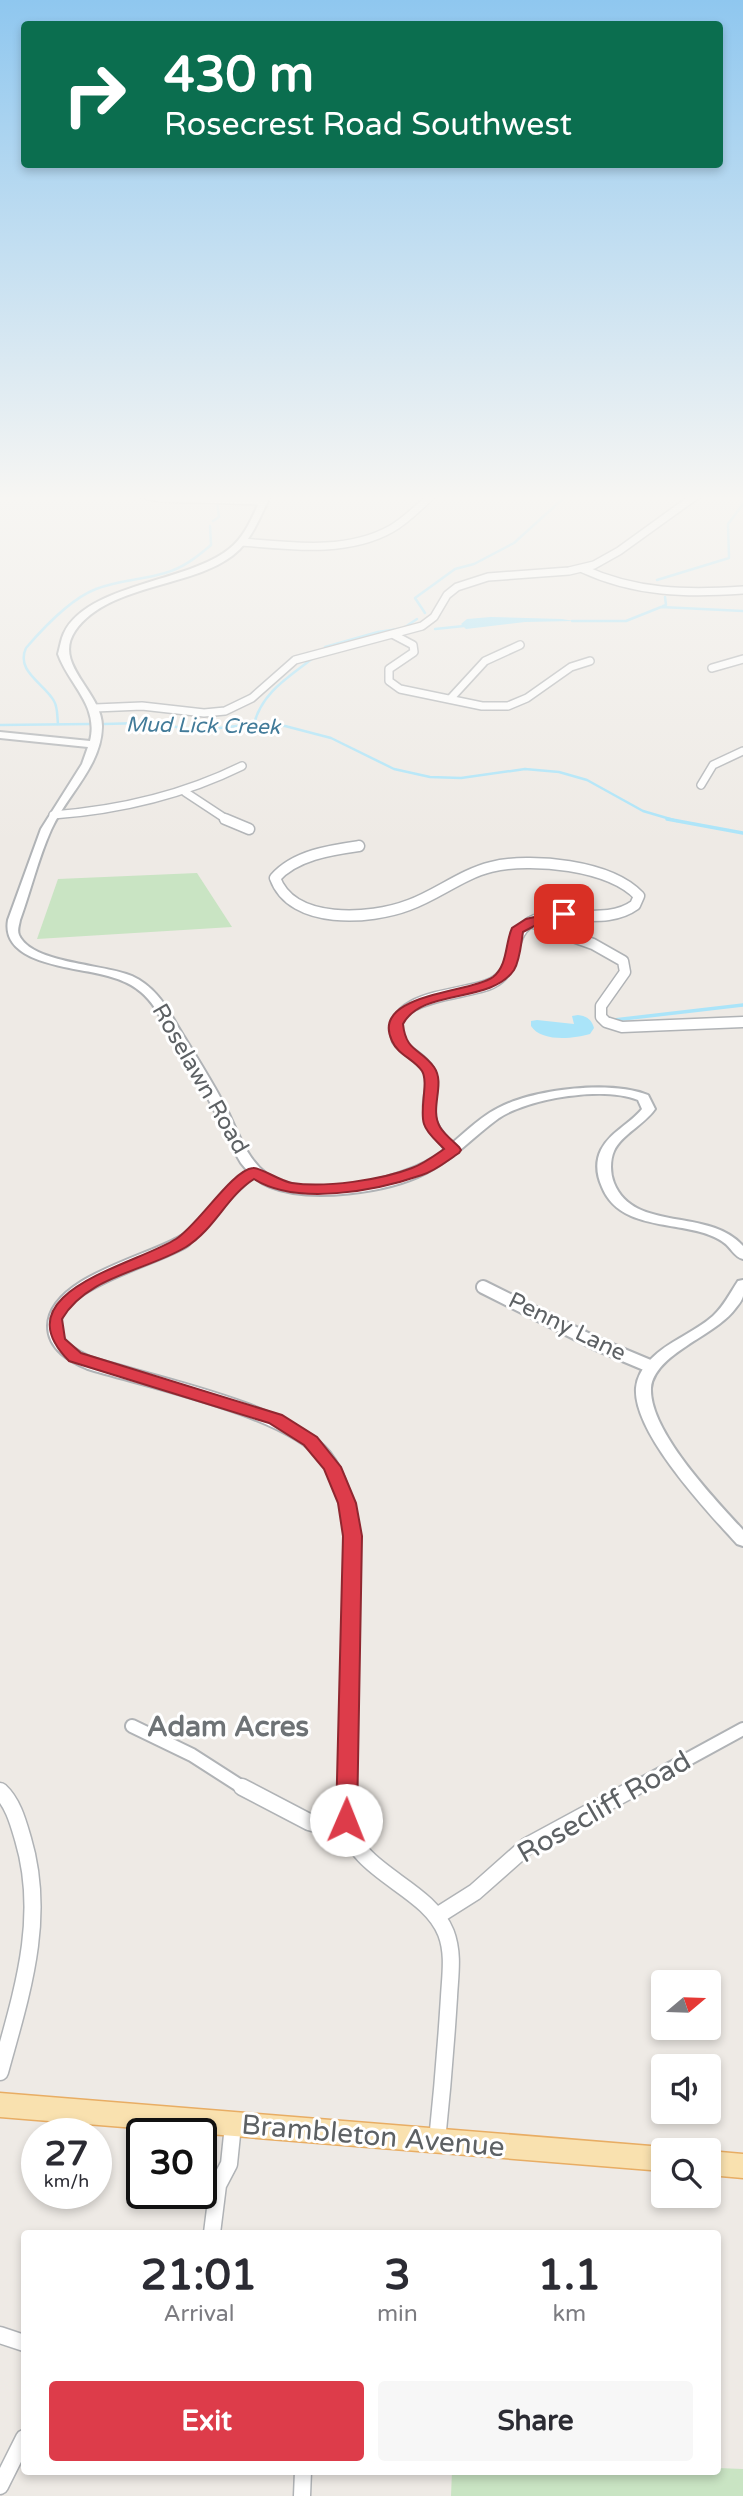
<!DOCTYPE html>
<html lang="en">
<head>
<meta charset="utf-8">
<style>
  body { margin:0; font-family:"Varela Round",sans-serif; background:#f7f7f7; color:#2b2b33; height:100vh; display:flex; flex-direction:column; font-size:26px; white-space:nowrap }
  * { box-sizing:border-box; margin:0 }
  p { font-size:23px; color:#7c7c81 }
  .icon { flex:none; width:38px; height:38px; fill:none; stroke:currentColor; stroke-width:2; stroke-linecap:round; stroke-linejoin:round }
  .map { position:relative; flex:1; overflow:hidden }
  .sheet { position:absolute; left:21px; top:2230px; width:700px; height:245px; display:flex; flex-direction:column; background:#fff; border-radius:7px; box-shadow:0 4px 10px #0003 }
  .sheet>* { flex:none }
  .top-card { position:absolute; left:21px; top:21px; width:702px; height:147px; border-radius:7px; box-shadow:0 4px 10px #0003; background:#0b6e4f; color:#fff; overflow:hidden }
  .needle { width:46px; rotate:71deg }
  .controls { position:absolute; left:651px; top:1970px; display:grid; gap:14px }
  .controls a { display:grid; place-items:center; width:70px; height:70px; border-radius:7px; background:#fff; box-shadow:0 4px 10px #0003; font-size:35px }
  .speed { position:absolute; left:21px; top:2118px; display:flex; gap:14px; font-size:35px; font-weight:700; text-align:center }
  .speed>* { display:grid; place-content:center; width:91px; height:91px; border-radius:50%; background:#fff; box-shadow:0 4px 10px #0003; line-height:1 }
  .speed small { font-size:18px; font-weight:400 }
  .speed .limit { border:4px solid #111; border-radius:10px; background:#fff; color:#111 }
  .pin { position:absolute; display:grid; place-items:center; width:60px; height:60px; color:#fff; margin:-30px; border-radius:14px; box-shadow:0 4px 10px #0006 }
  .me { position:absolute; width:77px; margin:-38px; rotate:1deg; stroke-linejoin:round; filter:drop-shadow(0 0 5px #0008) }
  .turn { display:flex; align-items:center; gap:24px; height:147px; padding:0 28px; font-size:32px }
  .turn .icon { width:91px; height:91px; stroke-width:2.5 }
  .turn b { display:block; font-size:49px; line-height:60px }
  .eta { display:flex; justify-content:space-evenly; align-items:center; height:119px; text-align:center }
  .eta b { font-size:42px; font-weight:800; line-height:49px }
  .action { display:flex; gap:14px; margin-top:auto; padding:14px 28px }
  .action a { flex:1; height:80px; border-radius:7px; background:#dd3c4a; color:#fff; font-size:28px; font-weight:800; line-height:80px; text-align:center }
  .action a+a { background:#f7f7f7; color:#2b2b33 }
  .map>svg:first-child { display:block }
  .green { fill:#c9e4c3 }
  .water { fill:#aae4f9 }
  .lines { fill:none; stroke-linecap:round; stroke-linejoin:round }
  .stream-far1 { stroke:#aae4f9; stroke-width:2.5 }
  .stream { stroke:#aae4f9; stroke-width:3.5 }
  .minor-far3-casing { stroke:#b0b3b6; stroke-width:10 }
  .minor-far2-casing { stroke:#b0b3b6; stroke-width:13 }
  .minor-far1-casing { stroke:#b0b3b6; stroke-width:16 }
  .minor-casing { stroke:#b0b3b6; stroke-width:19 }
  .tertiary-casing { stroke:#b0b3b6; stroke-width:4 }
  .primary-casing { stroke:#e8ad64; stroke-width:3 }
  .minor-far3 { stroke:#fff; stroke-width:7 }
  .minor-far2 { stroke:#fff; stroke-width:10 }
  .minor-far1 { stroke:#fff; stroke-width:12 }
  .minor { stroke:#fff; stroke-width:16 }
  .tertiary { fill:#fff; fill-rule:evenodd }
  .primary { fill:#f9e1af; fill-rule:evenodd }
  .route { fill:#dd3c4a; stroke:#902730; stroke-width:2 }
  .labels { text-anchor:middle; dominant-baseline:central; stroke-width:6; stroke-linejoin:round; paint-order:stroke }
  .far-water-label { font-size:21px; font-style:italic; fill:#427b99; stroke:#fff }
  .street-label { font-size:23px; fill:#5d6164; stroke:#fff }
  .near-neighbourhood-label { font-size:28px; font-weight:bold; fill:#6e7376; stroke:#fff }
  .near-street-label { font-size:28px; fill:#5d6164; stroke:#fff }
</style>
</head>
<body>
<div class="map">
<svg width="743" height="2496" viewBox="0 0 743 2496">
  <rect width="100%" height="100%" fill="#eeeae5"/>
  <g class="green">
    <polygon points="197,873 232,927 37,939 58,879"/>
    <polygon points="718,2468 743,2469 743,2496 451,2496 452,2471 718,2471"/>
  </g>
  <g class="water">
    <polygon points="491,617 562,619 574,621 525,622 466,629 461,624 467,619"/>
    <path d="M578,1015C587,1016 592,1020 594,1028L590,1034C573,1039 541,1042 531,1026V1021L537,1020L574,1024L572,1016Z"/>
  </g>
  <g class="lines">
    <g class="stream-far1">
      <polyline points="213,521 219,517 217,502"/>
      <polyline points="657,580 729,558 728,524 743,504"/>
      <polyline points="663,606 666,605 665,597"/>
      <polyline points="425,613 415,598 455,569 474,564 514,543 568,494"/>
      <polyline points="572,621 626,621 661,607 743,611"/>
      <polyline points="405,627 417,619"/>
      <polyline points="435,629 464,626"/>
      <polyline points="325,647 378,632 405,628"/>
      <path d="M58,724C57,716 58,708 54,701C45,684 15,671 26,648C44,627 70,599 96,589C119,580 142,580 165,573C183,568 197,557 211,545L210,526"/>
      <polyline points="104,724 143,723 202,730 254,724 285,726 331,738 394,769 430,777 461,778 525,769 559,772 587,780 643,811 677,821"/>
      <path d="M254,724C262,692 289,677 313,658"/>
      <polyline points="0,725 90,724"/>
    </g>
    <g class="stream">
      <polyline points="667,819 743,833"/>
      <polyline points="614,1020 743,1005"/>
    </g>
    <defs>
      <g id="minor-far3">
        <polyline points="141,494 160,498 263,501"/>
        <path d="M242,542C291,546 346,554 391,529C407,520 420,506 433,494"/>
        <path d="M583,569C635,593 687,594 743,590"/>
        <polyline points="394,635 413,645 414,652 389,669 389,681 400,689 482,706 508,706 527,698 571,667 590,661"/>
        <polyline points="712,668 743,659"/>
        <polyline points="451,698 485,661 520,645"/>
        <polyline points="95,708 142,706 204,713 225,711 252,698 295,660 422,626 434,617 447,595 457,587 488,577 569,571 594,565 619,551 698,494"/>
        <polyline points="701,785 713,765 743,751"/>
        <polyline points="185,792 229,821"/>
        <path d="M53,815C120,810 181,796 242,766"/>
      </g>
      <g id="minor-far2">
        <polyline points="225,819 249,829"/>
        <path d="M359,846C331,850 295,855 275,878C292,925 370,920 409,905C437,895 462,874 491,867C531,857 610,865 639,896L635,905C606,926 567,908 535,920C505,932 521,969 492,983C467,996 384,993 397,1040C405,1052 422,1057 429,1070C434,1079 430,1088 429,1097C425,1119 437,1136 453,1150"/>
        <polyline points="531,922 593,944 623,961 625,972 601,1006 601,1017 606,1022 622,1027 743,1022"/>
        <path d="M181,1242C209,1222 225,1191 254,1172"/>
      </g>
      <g id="minor-far1">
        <path d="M184,1241C152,1261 55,1282 54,1326C54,1346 73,1356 89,1363C147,1381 289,1410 325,1456C343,1479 347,1508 352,1536L347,1789"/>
        <polyline points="483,1287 597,1344 652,1367"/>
        <polyline points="132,1726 192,1755 245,1789"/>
        <polyline points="633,1789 743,1729"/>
      </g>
      <g id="minor">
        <polyline points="242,1787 309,1822 350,1833"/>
        <path d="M347,1787C346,1797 345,1809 346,1819C353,1873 427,1885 446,1933C454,1954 450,1976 449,1997C446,2045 442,2093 437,2141"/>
        <path d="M0,1791C13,1803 18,1822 23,1839C47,1919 21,1995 0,2072"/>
        <polyline points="437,1916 475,1892 527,1846 636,1787"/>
        <polyline points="212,2233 218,2185 229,2164 233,2125"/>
        <polyline points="0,2335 24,2343"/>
        <polyline points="0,2486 24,2438"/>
        <polyline points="302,2496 303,2471"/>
      </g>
      <g id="tertiary">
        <path d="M263,494H271C262,513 254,534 240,549C200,589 110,581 75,631C52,665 103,692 102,727C101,767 67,794 51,830C38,859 31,890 20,920C19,926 17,930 19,935C32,964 105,964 132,976C141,980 150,987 157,995C168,1007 174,1021 183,1035C198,1059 213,1083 226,1108C240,1136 250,1171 282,1182C324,1196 404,1179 440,1153C459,1139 476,1119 498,1108C534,1089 610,1080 648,1095L655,1109C645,1124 621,1135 614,1151C610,1160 610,1173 614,1183C634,1233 709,1207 743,1246V1259C734,1257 731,1247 723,1242C718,1238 710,1235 704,1233C668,1222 618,1227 602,1187C597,1176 595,1162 601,1150C610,1132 630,1124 642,1109L638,1100C604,1086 529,1098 499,1118C474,1136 454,1159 426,1173C388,1193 310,1203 270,1187C257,1182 249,1173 241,1163C230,1145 222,1125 212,1106C199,1081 183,1057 169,1032C160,1017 153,1000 137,989C129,983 119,979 108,976C79,967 0,966 8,920L41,829L82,764L88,747L0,738V732L90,741C99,705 69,685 58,654C60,647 61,639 64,633C87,584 189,582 229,549C246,536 254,513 263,494Z"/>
        <path d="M743,1280C743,1284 743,1291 743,1296C742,1301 738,1305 735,1309C715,1336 654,1354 651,1388C649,1431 715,1499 743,1530V1546L737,1544C708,1512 633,1433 636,1388C637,1377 643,1367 651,1359C668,1341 694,1333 713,1316C724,1306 730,1293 738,1281Z"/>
      </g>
      <g id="primary">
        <polygon points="0,2093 663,2147 672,2151 663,2151 663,2171 0,2117"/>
        <polygon points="709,2151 743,2154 743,2178 709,2175"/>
      </g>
    </defs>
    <use href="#minor-far3" class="minor-far3-casing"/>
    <use href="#minor-far2" class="minor-far2-casing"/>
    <use href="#minor-far1" class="minor-far1-casing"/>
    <use href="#minor" class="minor-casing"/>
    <use href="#tertiary" class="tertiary-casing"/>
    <use href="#primary" class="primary-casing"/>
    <use href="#minor-far3" class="minor-far3"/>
    <use href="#minor-far2" class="minor-far2"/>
    <use href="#minor-far1" class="minor-far1"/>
    <use href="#minor" class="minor"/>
    <use href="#tertiary" class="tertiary"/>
    <use href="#primary" class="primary"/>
  </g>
  <linearGradient id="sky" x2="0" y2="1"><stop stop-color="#8fc7ef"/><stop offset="0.59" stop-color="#f7f6f3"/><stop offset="1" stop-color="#f7f6f3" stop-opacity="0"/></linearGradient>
  <rect width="743" height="844" fill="url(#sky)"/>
  <path class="route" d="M564,910L569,911V917L536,925L523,932C521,944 520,960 514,970C491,1004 422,988 403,1024C406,1052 420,1048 434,1067C446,1084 429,1108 440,1127C444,1134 453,1141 459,1147L461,1150L459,1153C447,1161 435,1171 422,1175C376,1191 297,1206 254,1179C227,1196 215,1229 186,1247C146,1271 87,1276 62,1319L65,1339L81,1353L282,1415L317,1437L341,1467L356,1503L362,1536L357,1820L354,1826L346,1828L339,1826L336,1820L343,1536L338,1503L324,1469L304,1445L269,1423L69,1361C0,1292 135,1265 176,1239C199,1224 232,1170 253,1168C260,1167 280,1181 292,1183C325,1188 381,1180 412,1168C423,1164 434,1156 444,1149C438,1142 427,1134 424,1124C419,1109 429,1083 422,1071C414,1059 398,1055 392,1041C369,993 472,993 493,977C508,965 505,943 512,928L526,919Z"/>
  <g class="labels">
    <g class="far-water-label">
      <text transform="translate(203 726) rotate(1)">Mud Lick Creek</text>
    </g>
    <g class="street-label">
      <text transform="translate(200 1079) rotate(60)">Roselawn Road</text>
      <text transform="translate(567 1327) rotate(26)">Penny Lane</text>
    </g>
    <g class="near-neighbourhood-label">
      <text x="228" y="1727">Adam Acres</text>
    </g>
    <g class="near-street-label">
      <text transform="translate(604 1807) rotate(-30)">Rosecliff Road</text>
      <text transform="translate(373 2136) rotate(5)">Brambleton Avenue</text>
    </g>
  </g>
</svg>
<div class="controls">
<a><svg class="needle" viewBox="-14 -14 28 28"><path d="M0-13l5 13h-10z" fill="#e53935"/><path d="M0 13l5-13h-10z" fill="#7c7c81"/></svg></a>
<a><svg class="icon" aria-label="sound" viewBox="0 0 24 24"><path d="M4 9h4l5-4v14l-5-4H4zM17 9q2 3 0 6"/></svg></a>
<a><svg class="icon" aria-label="search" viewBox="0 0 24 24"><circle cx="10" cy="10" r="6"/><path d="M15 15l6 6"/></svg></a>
</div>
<div class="speed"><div>27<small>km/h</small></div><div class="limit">30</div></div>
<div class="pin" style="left:564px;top:914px;background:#d93025"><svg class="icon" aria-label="arrive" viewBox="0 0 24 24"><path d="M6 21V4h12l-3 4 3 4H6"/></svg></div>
<svg class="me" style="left:346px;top:1820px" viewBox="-20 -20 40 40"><circle r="19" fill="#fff"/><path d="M0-13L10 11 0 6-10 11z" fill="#dd3c4a"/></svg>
<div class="top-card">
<div class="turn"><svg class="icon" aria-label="right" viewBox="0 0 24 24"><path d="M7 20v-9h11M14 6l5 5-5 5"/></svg><div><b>430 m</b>Rosecrest Road Southwest</div></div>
</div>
<section class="sheet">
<div class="eta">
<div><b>21:01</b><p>Arrival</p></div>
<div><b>3</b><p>min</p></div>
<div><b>1.1</b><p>km</p></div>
</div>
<div class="action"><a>Exit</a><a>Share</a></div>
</section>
</div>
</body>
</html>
